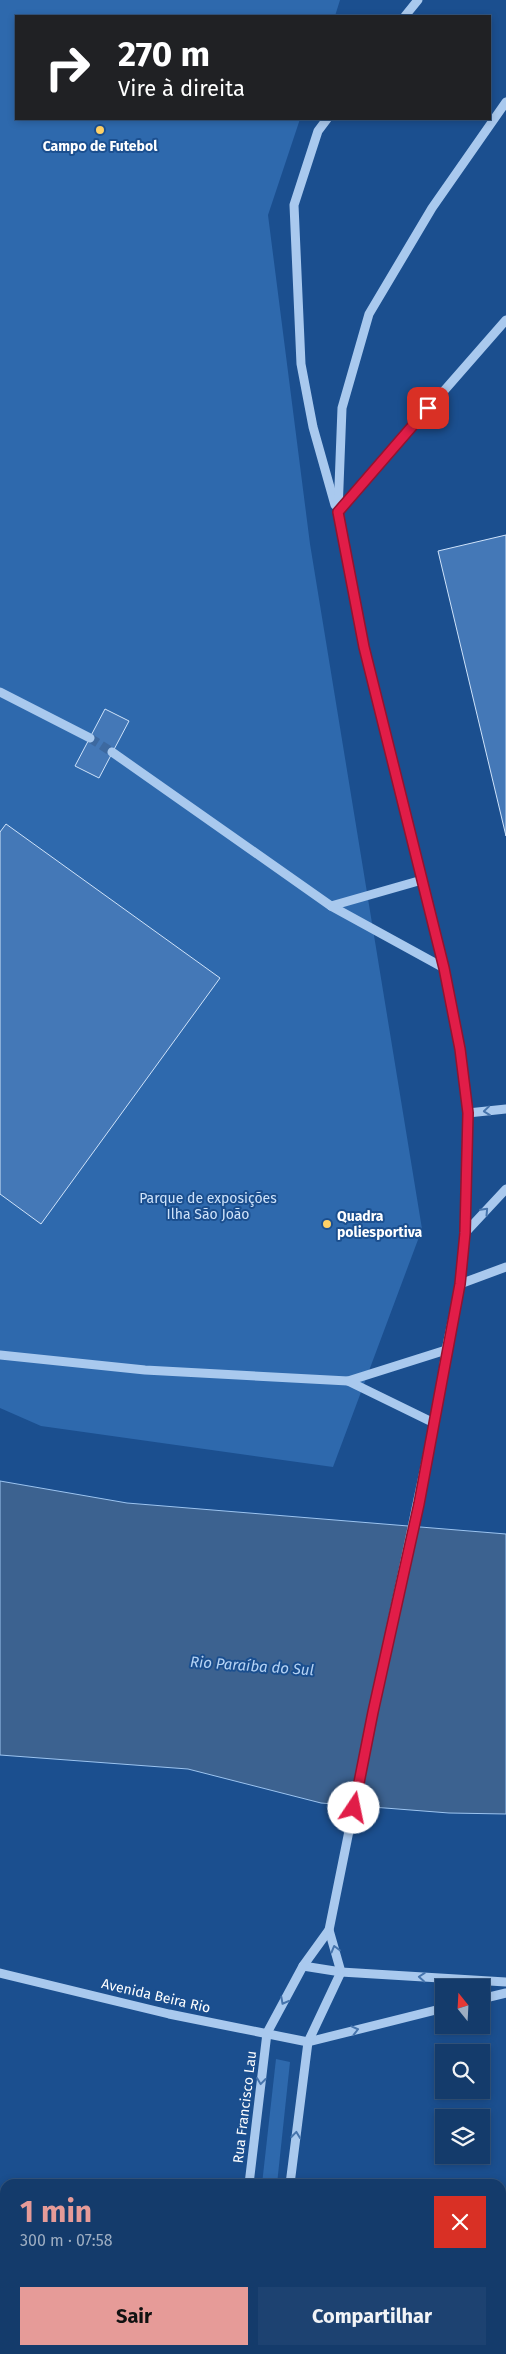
<!DOCTYPE html>
<html lang="pt">
<head>
<meta charset="utf-8">
<style>
  body { margin:0; font-family:"Fira Sans",sans-serif; background:#1d4271; color:#f1f3f6; height:100vh; display:flex; flex-direction:column; font-size:19px; white-space:nowrap }
  * { box-sizing:border-box; margin:0 }
  p { font-size:16px; color:#9dadc1 }
  .icon { flex:none; width:28px; height:28px; fill:none; stroke:currentColor; stroke-width:2; stroke-linecap:round; stroke-linejoin:round }
  .map { position:relative; flex:1; overflow:hidden }
  .panel { position:absolute; left:0px; top:2179px; width:506px; height:176px; display:flex; flex-direction:column; background:#143b6b; border-radius:15px 15px 0 0; box-shadow:0 2px 8px #0003,0 0 0 1px #33557e }
  .panel>* { flex:none }
  .hud { position:absolute; left:15px; top:15px; width:476px; height:105px; border-radius:0px; box-shadow:0 2px 8px #0003,0 0 0 1px #33557e; background:#202124; color:#fff; overflow:hidden }
  .needle { width:32px; rotate:342deg }
  .fabs { position:absolute; left:435px; top:1979px; display:grid; gap:10px }
  .fabs a { display:grid; place-items:center; width:55px; height:55px; border-radius:0px; background:#143b6b; box-shadow:0 2px 8px #0003,0 0 0 1px #33557e; font-size:25px }
  .pin { position:absolute; display:grid; place-items:center; width:42px; height:42px; color:#fff; margin:-21px; border-radius:10px; box-shadow:0 2px 8px #0006 }
  .me { position:absolute; width:55px; margin:-28px; rotate:11deg; stroke-linejoin:round; filter:drop-shadow(0 0 4px #0008) }
  .turn { display:flex; align-items:center; gap:18px; height:105px; padding:0 20px; font-size:22px }
  .turn .icon { width:65px; height:65px; stroke-width:2.5 }
  .turn b { display:block; font-size:35px; line-height:42px }
  .round { display:grid; place-items:center; flex:none; width:52px; height:52px; border-radius:0px; background:#1d4271 }
  .overview { display:flex; align-items:center; justify-content:space-between; height:85px; padding:0 20px }
  h1 { font-size:30px; font-weight:700; line-height:38px; color:#e69b98 }
  .primary-button { display:flex; gap:10px; margin-top:auto; padding:10px 20px }
  .primary-button a { flex:1; height:58px; border-radius:0px; background:#e69b98; color:#111; font-size:20px; font-weight:700; line-height:58px; text-align:center }
  .primary-button a+a { background:#1d4271; color:#f1f3f6 }
  .map>svg:first-child { display:block }
  .green { fill:#2e69ad }
  .water { fill:#3c6290; stroke:#9cc4f0 }
  .building { fill:#4478b7; stroke:#cfe3fa }
  .lines { fill:none; stroke-linecap:round; stroke-linejoin:round }
  .minor-tunnel { stroke:#3d69a0; stroke-width:9; stroke-dasharray:9 4.5; stroke-linecap:butt }
  .minor { stroke:#a9c9ee; stroke-width:9 }
  .oneway { stroke:#4674ac }
  .route-casing { stroke:#92132f; stroke-width:12 }
  .route { stroke:#e11d48; stroke-width:9 }
  .poi-dot { fill:#ffd166; stroke:#1b4f8f; stroke-width:2 }
  .labels { text-anchor:middle; dominant-baseline:central; stroke-width:4; stroke-linejoin:round; paint-order:stroke }
  .poi-label { font-size:14px; font-weight:bold; fill:#fff; stroke:#1b4f8f }
  .park-label { font-size:14px; fill:#cfe3fa; stroke:#1b4f8f }
  .street-label { font-size:14px; fill:#fff; stroke:#1b4f8f }
  .water-label { font-size:15px; font-style:italic; fill:#b5d3f5; stroke:#1b4f8f }
</style>
</head>
<body>
<div class="map">
<svg width="506" height="2354" viewBox="0 0 506 2354">
  <rect width="100%" height="100%" fill="#1b4f8f"/>
  <g class="green">
    <polygon points="0,0 340,0 335,16 16,16 16,119 300,119 268,215 310,544 422,1229 333,1467 41,1426 0,1408"/>
    <polygon points="276,2059 290,2062 277,2184 262,2184"/>
  </g>
  <polygon class="water" points="0,1481 127,1503 506,1534 506,1814 449,1813 321,1803 188,1769 0,1755"/>
  <g class="building">
    <polygon points="506,535 506,836 438,551"/>
    <polygon points="105,709 129,721 99,778 75,766"/>
    <polygon points="6,824 220,978 41,1224 0,1194 0,832"/>
  </g>
  <g class="lines">
    <polyline class="minor-tunnel" points="90,738 112,752"/>
    <g class="minor">
      <polyline points="405,16 418,0"/>
      <polyline points="327,119 318,131 294,205 301,364 313,427 335,505"/>
      <polyline points="338,512 506,320"/>
      <polyline points="0,692 90,738"/>
      <polyline points="112,752 331,906 444,968"/>
      <polyline points="331,906 422,880"/>
      <polyline points="468,1113 506,1109"/>
      <polyline points="465,1233 506,1189"/>
      <polyline points="460,1284 506,1267"/>
      <polyline points="0,1355 145,1370 348,1381 446,1350"/>
      <polyline points="348,1381 434,1423"/>
      <polyline points="303,1966 341,1972 506,1982"/>
      <polyline points="0,1973 169,2014 308,2042 444,2008"/>
      <polyline points="481,1999 506,1993"/>
      <polyline points="249,2184 267,2033 303,1966 329,1930 373,1712 439,1400 446,1350 460,1284 465,1233 468,1113 460,1049 444,968 364,647 338,512 342,408 369,314 432,208 506,102"/>
      <polyline points="290,2184 308,2042 341,1972 329,1930"/>
      <polyline points="232,2354 233,2350"/>
      <polyline points="267,2354 267,2350"/>
    </g>
  </g>
  <defs><path id="oneway-chevron" d="M-2-3.5L2.5 0L-2 3.5" fill="none" stroke-width="1.6" stroke-linecap="round" stroke-linejoin="round" transform="scale(1.25)"/></defs>
  <g class="oneway">
    <use href="#oneway-chevron" transform="translate(487 1111) rotate(174)"/>
    <use href="#oneway-chevron" transform="translate(485 1211) rotate(-47)"/>
    <use href="#oneway-chevron" transform="translate(335 1949) rotate(-105)"/>
    <use href="#oneway-chevron" transform="translate(422 1977) rotate(-176)"/>
    <use href="#oneway-chevron" transform="translate(284 2001) rotate(118)"/>
    <use href="#oneway-chevron" transform="translate(355 2030) rotate(-14)"/>
    <use href="#oneway-chevron" transform="translate(261 2081) rotate(97)"/>
    <use href="#oneway-chevron" transform="translate(296 2135) rotate(-83)"/>
  </g>
  <g class="lines">
    <defs>
      <polyline id="route" points="354,1808 373,1712 419,1504 460,1284 465,1233 468,1113 460,1049 444,968 364,647 338,512 428,408"/>
    </defs>
    <use href="#route" class="route-casing"/>
    <use href="#route" class="route"/>
  </g>
  <g class="poi-dot">
    <circle cx="100" cy="130" r="5"/>
    <circle cx="327" cy="1224" r="5"/>
  </g>
  <g class="labels">
    <g class="poi-label">
      <text x="100" y="146">Campo de Futebol</text>
      <text x="337" y="1216" text-anchor="start">Quadra<tspan x="337" dy="16">poliesportiva</tspan></text>
    </g>
    <g class="park-label">
      <text x="208" y="1198">Parque de exposições<tspan x="208" dy="16">Ilha São João</tspan></text>
    </g>
    <g class="street-label">
      <text transform="translate(156 1996) rotate(13)">Avenida Beira Rio</text>
      <text transform="translate(245 2107) rotate(-83)">Rua Francisco Lau</text>
    </g>
    <g class="water-label">
      <text transform="translate(252 1666) rotate(4)">Rio Paraíba do Sul</text>
    </g>
  </g>
</svg>
<div class="fabs">
<a><svg class="needle" viewBox="-14 -14 28 28"><path d="M0-13l5 13h-10z" fill="#e53935"/><path d="M0 13l5-13h-10z" fill="#9dadc1"/></svg></a>
<a><svg class="icon" aria-label="search" viewBox="0 0 24 24"><circle cx="10" cy="10" r="6"/><path d="M15 15l6 6"/></svg></a>
<a><svg class="icon" aria-label="layers" viewBox="0 0 24 24"><path d="M12 4l9 5-9 5-9-5zM3 14l9 5 9-5"/></svg></a>
</div>
<div class="pin" style="left:428px;top:408px;background:#d93025"><svg class="icon" aria-label="arrive" viewBox="0 0 24 24"><path d="M6 21V4h12l-3 4 3 4H6"/></svg></div>
<svg class="me" style="left:354px;top:1808px" viewBox="-20 -20 40 40"><circle r="19" fill="#fff"/><path d="M0-13L10 11 0 6-10 11z" fill="#e11d48"/></svg>
<div class="hud">
<div class="turn"><svg class="icon" aria-label="right" viewBox="0 0 24 24"><path d="M7 20v-9h11M14 6l5 5-5 5"/></svg><div><b>270 m</b>Vire à direita</div></div>
</div>
<section class="panel">
<div class="overview"><div><h1>1 min</h1><p>300 m · 07:58</p></div><a class="round" style="background:#d93025;color:#fff"><svg class="icon" aria-label="close" viewBox="0 0 24 24"><path d="M6 6l12 12M18 6L6 18"/></svg></a></div>
<div class="primary-button"><a>Sair</a><a>Compartilhar</a></div>
</section>
</div>
</body>
</html>
